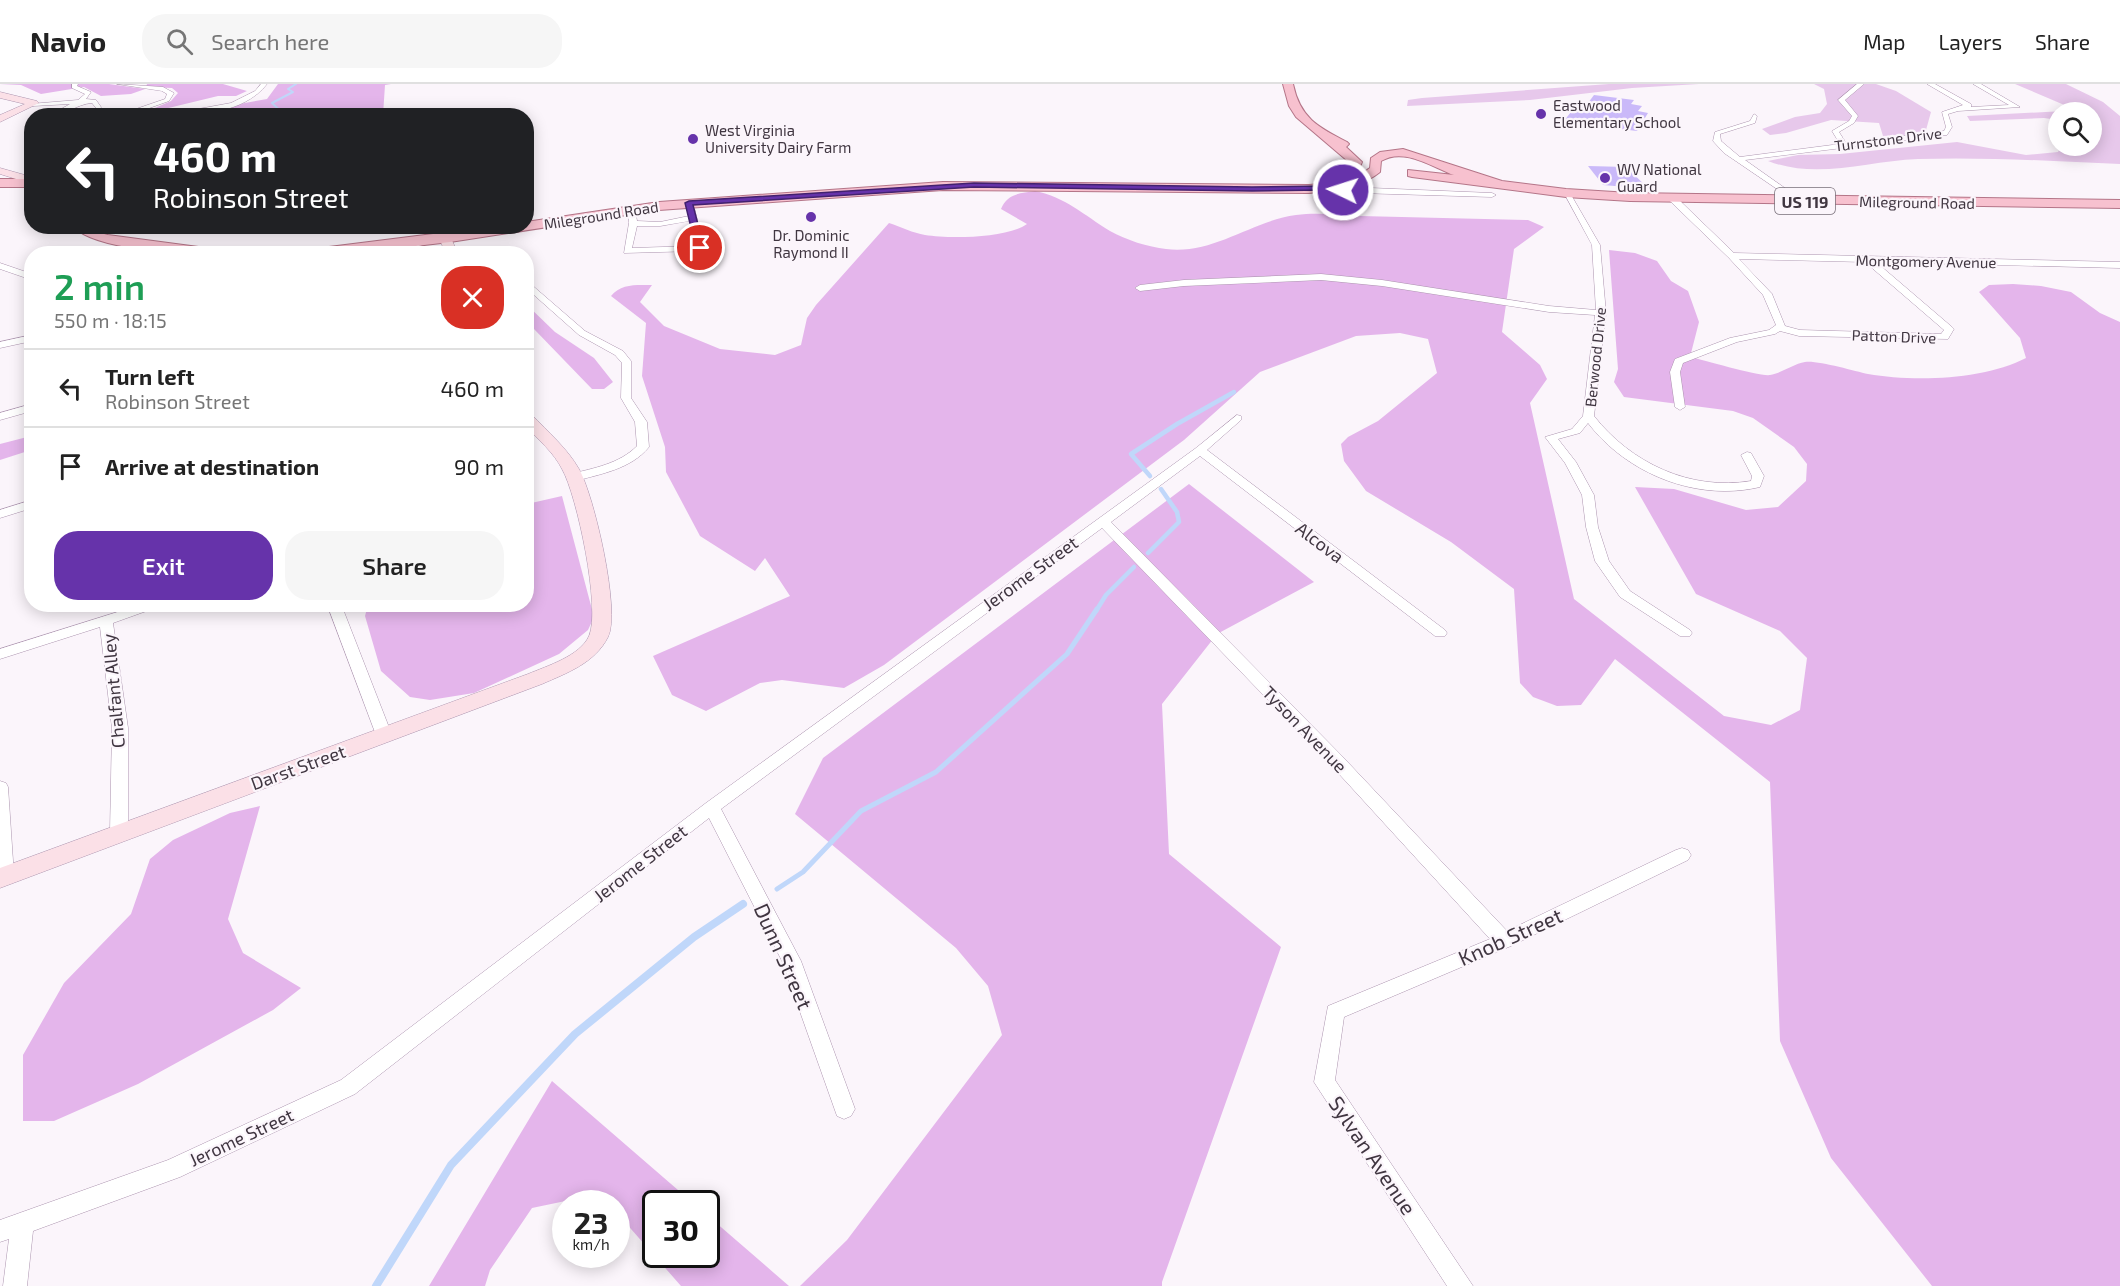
<!DOCTYPE html>
<html lang="en">
<head>
<meta charset="utf-8">
<style>
  body { margin:0; font-family:"Exo 2",sans-serif; background:#f6f6f6; color:#222; height:100vh; display:flex; flex-direction:column; font-size:22px; white-space:nowrap }
  * { box-sizing:border-box; margin:0 }
  p { font-size:20px; color:#767676 }
  .icon { flex:none; width:33px; height:33px; fill:none; stroke:currentColor; stroke-width:2; stroke-linecap:round; stroke-linejoin:round }
  .map { position:relative; flex:1; overflow:hidden }
  .details { position:absolute; left:24px; top:162px; width:510px; height:366px; display:flex; flex-direction:column; background:#fff; border-radius:24px; box-shadow:0 3px 15px #0003 }
  .details>* { flex:none }
  .banner { position:absolute; left:24px; top:24px; width:510px; height:126px; border-radius:24px; box-shadow:0 3px 15px #0003; background:#202124; color:#fff; overflow:hidden }
  .fabs { position:absolute; left:2048px; top:18px; display:grid; gap:12px }
  .fabs a { display:grid; place-items:center; width:54px; height:54px; border-radius:50%; background:#fff; box-shadow:0 3px 15px #0003; font-size:30px }
  .speed { position:absolute; left:552px; top:1106px; display:flex; gap:12px; font-size:30px; font-weight:700; text-align:center }
  .speed>* { display:grid; place-content:center; width:78px; height:78px; border-radius:50%; background:#fff; box-shadow:0 3px 15px #0003; line-height:1 }
  .speed small { font-size:15px; font-weight:400 }
  .speed .limit { border:3px solid #111; border-radius:9px; background:#fff; color:#111 }
  .pin { position:absolute; display:grid; place-items:center; width:51px; height:51px; color:#fff; margin:-26px; border:3px solid #fff; border-radius:50%; box-shadow:0 2px 6px #0007 }
  .me { position:absolute; width:66px; margin:-33px; rotate:274deg; stroke-linejoin:round; filter:drop-shadow(0 0 4px #0008) }
  .turn { display:flex; align-items:center; gap:21px; height:126px; padding:0 30px; font-size:27px }
  .turn .icon { width:78px; height:78px; stroke-width:2.5 }
  .turn b { display:block; font-size:42px; line-height:51px }
  .round { display:grid; place-items:center; flex:none; width:63px; height:63px; border-radius:24px; background:#f6f6f6 }
  .overview { display:flex; align-items:center; justify-content:space-between; height:102px; padding:0 30px }
  h1 { font-size:36px; font-weight:600; line-height:45px; color:#1e9e55 }
  .button { display:flex; gap:12px; margin-top:auto; padding:12px 30px }
  .button a { flex:1; height:69px; border-radius:24px; background:#63a; color:#fff; font-size:24px; font-weight:600; line-height:69px; text-align:center }
  .button a+a { background:#f6f6f6; color:#222 }
  ul { padding:0; list-style:none }
  li { display:flex; align-items:center; gap:18px; height:78px; padding:0 30px; border-top:2px solid #e0e0e0 }
  li div { flex:1 }
  li b { display:block; font-size:22px }
  li em { font-style:normal }
  header { display:flex; align-items:center; gap:36px; box-sizing:border-box; height:84px; padding:0 30px; background:#fff; border-bottom:2px solid #e0e0e0 }
  header strong { font-size:28px }
  nav { display:flex; gap:33px; margin-inline-start:auto; font-size:21px }
  .search { width:420px; height:54px; background:#f6f6f6; display:flex; align-items:center; gap:15px; box-sizing:border-box; padding:0 21px; border-radius:24px; color:#767676; font-size:22px }
  .map>svg:first-child { display:block }
  .green { fill:#e7c8eb }
  .forest { fill:#e4b5eb }
  .lines { fill:none; stroke-linecap:round; stroke-linejoin:round }
  .stream-far3 { stroke:#c0d7fa; stroke-width:2 }
  .stream-far2 { stroke:#c0d7fa; stroke-width:4.5 }
  .stream-far1 { stroke:#c0d7fa; stroke-width:5 }
  .stream { stroke:#c0d7fa; stroke-width:8 }
  .building { fill:#cab9f9 }
  .street-casing { stroke:#ac94af; stroke-width:1 }
  .secondary-casing { stroke:#ac94af; stroke-width:1 }
  .primary-casing { stroke:#b47588; stroke-width:2 }
  .street { fill:#fff; fill-rule:evenodd }
  .secondary { fill:#fbe0e7; fill-rule:evenodd }
  .primary { fill:#f7c1cf; fill-rule:evenodd }
  .route { fill:#63a; stroke:#42216e; stroke-width:1.5 }
  .poi-dot { fill:#63a; stroke:#fbf5fb; stroke-width:2 }
  .labels { text-anchor:middle; dominant-baseline:central; stroke-width:4.5; stroke-linejoin:round; paint-order:stroke }
  .far-poi-label { font-size:15px; fill:#403641; stroke:#fbf5fb; text-anchor:start }
  .far-street-label { font-size:15px; fill:#403641; stroke:#fbf5fb }
  .shield { fill:#fbf5fb; stroke:#786f79; stroke-width:1.5 }
  .shield-label { font-size:16px; font-weight:bold; fill:#403641 }
  .street-label { font-size:18px; fill:#403641; stroke:#fbf5fb }
  .near-street-label { font-size:21px; fill:#403641; stroke:#fbf5fb }
</style>
</head>
<body>
<header>
<strong>Navio</strong>
<div class="search"><svg class="icon" aria-label="search" viewBox="0 0 24 24"><circle cx="10" cy="10" r="6"/><path d="M15 15l6 6"/></svg>Search here</div>
<nav><a>Map</a><a>Layers</a><a>Share</a></nav>
</header>
<div class="map">
<svg width="2120" height="1202" viewBox="0 0 2120 1202">
  <rect width="100%" height="100%" fill="#fbf5fb"/>
  <g class="green">
    <polygon points="1609,0 1699,0 1632,4 1530,16 1407,22 1408,16 1422,14"/>
    <polygon points="1814,0 1876,0 1896,7 1931,28 1926,46 1918,50 1883,52 1879,39 1831,36 1786,49 1770,51 1762,45 1795,33 1820,29 1827,20 1824,5"/>
    <path d="M2015,0H2066L2103,18L2120,32V80C2053,77 1985,73 1918,75C1867,77 1817,96 1768,77L1798,71L1840,70L1957,58L2026,71L2058,68L2061,62H2091V28H2058V36L2044,34L1970,37L1967,32L2064,27L2069,23Z"/>
  </g>
  <g class="forest">
    <polygon points="0,0 109,0 145,5 131,10 101,12 84,3 41,10 21,1"/>
    <polygon points="147,0 223,0 247,7 236,12 218,12 156,27 148,27 171,17 178,9 172,4 146,3"/>
    <polygon points="278,0 391,0 385,1 383,31 173,32 267,15"/>
    <path d="M1035,107C1065,113 1084,131 1110,147C1126,156 1148,163 1166,165C1213,171 1251,137 1296,131C1317,128 1340,131 1360,132C1416,133 1472,135 1528,136L1544,143L1514,165L1502,248L1540,281L1547,295L1530,319L1574,515L1724,632L1771,641L1800,626L1807,574L1780,547L1696,510L1635,403L1674,405L1746,426L1778,423L1806,397L1807,380L1794,363L1753,334L1733,327L1624,313L1614,298L1618,285L1609,166L1635,169L1657,177L1671,197L1688,207L1699,238L1690,273C1704,276 1761,293 1770,291C1782,289 1793,280 1805,278C1817,276 1854,287 1868,290C1914,298 1984,296 2026,274L2020,254L1979,208L1989,201L2013,200L2041,202L2071,208L2100,229L2120,238V1202H1932L1831,1074L1780,957L1770,698L1615,575L1581,621L1557,622L1533,613L1520,599L1514,505L1451,458L1366,407L1344,377L1341,360L1348,353L1378,337L1437,289L1428,255L1400,249L1356,252L1260,288L1184,356L884,581L844,604L782,596L760,599L706,627L672,611L653,572L790,512L765,474L755,487L700,452L666,388L665,363L642,292L646,239L611,212C621,199 638,201 652,201L640,218L664,242L720,265L775,271L801,261L807,234L816,221L889,139C901,143 913,149 925,151C951,155 1007,154 1027,140L1001,125C1007,110 1020,109 1035,107Z"/>
    <polygon points="526,220 555,248 594,274 613,298 604,305 592,305 534,245 527,242"/>
    <polygon points="31,352 31,366 0,376 0,360"/>
    <polygon points="1189,400 1314,498 1217,550 1162,620 1169,770 1281,863 1162,1198 1162,1202 800,1202 847,1156 1002,951 988,902 956,864 795,730 823,674"/>
    <polygon points="562,412 594,533 588,546 559,570 474,609 430,616 410,613 381,587 365,532 368,521 526,520 527,420"/>
    <polygon points="260,722 228,835 243,869 301,904 273,926 138,1000 54,1037 23,1037 23,971 64,899 131,830 150,775 173,756 230,729"/>
    <polygon points="552,997 693,1119 656,1119 656,1170 706,1170 707,1131 789,1202 681,1202 617,1129 616,1119 607,1119 599,1110 532,1124 490,1186 485,1202 429,1202"/>
  </g>
  <g class="lines">
    <polyline class="stream-far3" points="286,32 272,19 293,8 288,5 296,0"/>
    <g class="stream-far2">
      <polyline points="1150,392 1131,370 1177,340 1234,308"/>
      <polyline points="1148,469 1179,438 1177,428 1161,405"/>
      <polyline points="1096,527 1106,511 1134,483"/>
    </g>
    <polyline class="stream-far1" points="777,805 803,788 861,727 936,688 1067,570 1097,525"/>
    <polyline class="stream" points="376,1202 451,1081 575,950 694,853 743,820"/>
  </g>
  <g class="building">
    <polygon points="1594,11 1634,16 1631,20 1642,22 1638,27 1648,29 1637,47 1563,38 1579,18 1588,19"/>
    <polygon points="1588,82 1626,83 1649,105 1603,101"/>
  </g>
  <g class="lines">
    <defs>
      <g id="street">
        <path d="M72,0H78L77,2L91,8L86,15L96,16L101,23L98,32H91L96,24L92,19C76,20 65,32 49,32L70,20L33,22L30,20L78,16L85,10L72,4Z"/>
        <polygon points="117,0 163,3 174,9 169,17 141,27 139,32 132,32 136,25 165,15 167,10 162,7"/>
        <path d="M261,0H267C244,30 195,32 160,32L231,19L255,7Z"/>
        <polygon points="1857,0 1864,0 1845,16 1858,32 1854,39 1839,48 1846,59 1944,47 1946,43 1942,28 1963,21 1927,0 1935,0 1971,20 1971,23 2009,21 1973,0 1981,0 2020,23 1958,27 1948,30 1952,43 1947,51 1745,76 1799,114 1799,118 1796,118 1724,69 1713,57 1715,48 1750,37 1754,30 1757,32 1755,39 1720,50 1721,57 1740,73 1840,60 1832,47 1849,37 1852,32 1838,16"/>
        <polygon points="1322,102 1492,109 1496,111 1492,113 1358,109 1319,106 1318,104"/>
        <path d="M1563,107L1570,109L1600,161L1606,229L1594,332C1631,379 1690,407 1751,397L1752,392L1741,371L1747,368L1751,369L1764,392L1760,403C1697,418 1627,390 1588,339L1580,349L1558,355L1576,378L1594,411L1598,443L1609,477L1630,507L1690,546L1692,549L1690,552H1680L1620,513L1595,477L1586,443L1582,411L1565,379L1545,353L1572,345L1583,332L1595,231L1549,228L1382,202L1321,196L1184,202L1140,207L1135,204L1140,201L1184,196L1321,190L1382,196L1549,222L1596,226L1592,161Z"/>
        <path d="M1670,113H1676L1734,169L2120,178V184L1876,178L1952,243L1954,245L1948,255L1799,252L1780,247L1775,250L1737,258L1683,279L1680,288L1685,323L1680,326L1675,323L1670,288L1675,275L1730,254L1769,246L1776,241L1763,211L1729,174L1670,117ZM1739,175L1865,178L1944,246L1941,250L1800,246L1785,242L1772,210Z"/>
        <path d="M628,123L635,125L637,137L660,138L689,132L687,125L694,123L706,172L699,174L696,167L624,169L629,139ZM690,137L695,162L632,164L637,142H660Z"/>
        <polygon points="419,156 422,157 422,161 387,170 371,170"/>
        <polygon points="0,179 32,190 32,196 0,185"/>
        <path d="M526,196L585,247L623,267L631,277V314L647,338L649,363C631,385 601,390 575,397L569,393L571,390C594,384 619,380 637,362L635,338L621,314L622,279L615,271L579,251L526,204Z"/>
        <polygon points="32,251 32,257 0,264 0,258"/>
        <polygon points="32,320 32,327 0,336 0,329"/>
        <polygon points="1237,331 1241,332 1241,336 1207,366 1445,546 1447,549 1445,552 1435,552 1200,372 1111,438 1341,671 1507,847 1676,766 1682,764 1688,766 1691,771 1688,776 1511,862 1344,933 1335,996 1473,1202 1447,1202 1314,998 1328,922 1490,855 1329,679 1102,444 721,725 801,877 855,1025 851,1032 844,1035 837,1032 782,877 709,734 355,1010 180,1093 33,1147 27,1202 3,1202 9,1155 0,1158 0,1136 168,1076 341,996 706,719 1196,364"/>
        <polygon points="32,416 32,424 0,434 0,426"/>
        <polygon points="143,520 166,520 113,539 128,644 128,749 125,754 119,755 113,754 110,749 112,644 100,543 0,575 0,565"/>
        <polygon points="327,520 341,520 392,651 390,655 378,655 376,651"/>
        <polygon points="0,697 6,699 8,703 14,792 11,797 0,797"/>
      </g>
      <g id="secondary">
        <polygon points="0,8 37,17 39,19 0,38 0,31 25,20 0,14"/>
        <polygon points="0,84 32,93 32,100 0,90"/>
        <polygon points="445,150 451,154 458,170 446,170 439,154"/>
        <path d="M526,328L531,330C548,348 567,364 579,385C594,411 621,528 608,553C595,579 567,589 542,600L0,804V784L528,590C547,582 580,572 589,552C601,525 577,411 562,385C554,369 539,356 526,343Z"/>
      </g>
      <g id="primary">
        <path d="M1283,0H1293C1300,34 1318,43 1347,58L1349,60L1346,63L1362,78L1358,88L1333,98C1346,96 1359,93 1370,84L1371,74L1380,68L1403,65L1502,97L1566,105L1630,109L2120,116V124L1630,117L1566,113L1412,93L1408,92V86L1454,91C1432,83 1404,63 1381,77L1380,88C1361,104 1333,106 1309,109L943,106L659,126L450,158L347,170H298L305,166L497,142H526V138L659,118L943,98L1309,101L1332,99L1326,95L1328,92L1349,83L1350,79L1296,33L1289,22Z"/>
        <rect x="0" y="95" width="32" height="8"/>
        <path d="M73,142C91,142 92,147 108,151L221,166L228,170C193,170 96,168 73,142Z"/>
      </g>
    </defs>
    <use href="#street" class="street-casing"/>
    <use href="#secondary" class="secondary-casing"/>
    <use href="#primary" class="primary-casing"/>
    <use href="#street" class="street"/>
    <use href="#secondary" class="secondary"/>
    <use href="#primary" class="primary"/>
  </g>
  <polygon class="route" points="974,99 1252,103 1322,102 1347,106 1343,109 1322,106 1252,107 974,103 693,121 704,164 700,166 696,164 685,119 689,117"/>
  <g class="poi-dot">
    <circle cx="1541" cy="30" r="6"/>
    <circle cx="693" cy="55" r="6"/>
    <circle cx="1605" cy="94" r="6"/>
    <circle cx="811" cy="133" r="6"/>
  </g>
  <g class="labels">
    <g class="far-poi-label">
      <text x="1553" y="21">Eastwood<tspan x="1553" dy="17">Elementary School</tspan></text>
      <text x="705" y="46">West Virginia<tspan x="705" dy="17">University Dairy Farm</tspan></text>
      <text x="1617" y="85">WV National<tspan x="1617" dy="17">Guard</tspan></text>
      <text x="811" y="151" text-anchor="middle">Dr. Dominic<tspan x="811" dy="17">Raymond II</tspan></text>
    </g>
    <g class="far-street-label">
      <text transform="translate(1888 55) rotate(-7)">Turnstone Drive</text>
      <text transform="translate(1917 118) rotate(1)">Mileground Road</text>
      <text transform="translate(601 131) rotate(-9)">Mileground Road</text>
      <text transform="translate(1926 177) rotate(1)">Montgomery Avenue</text>
      <text transform="translate(1894 252) rotate(2)">Patton Drive</text>
      <text transform="translate(1595 273) rotate(-84)">Berwood Drive</text>
    </g>
    <rect class="shield" x="1775" y="104" width="60" height="26" rx="4.5"/>
    <g class="shield-label">
      <text x="1805" y="117">US 119</text>
    </g>
    <g class="street-label">
      <text transform="translate(1320 458) rotate(37)">Alcova</text>
      <text transform="translate(1030 489) rotate(-36)">Jerome Street</text>
      <text transform="translate(113 607) rotate(-95)">Chalfant Alley</text>
      <text transform="translate(1305 645) rotate(46)">Tyson Avenue</text>
      <text transform="translate(298 683) rotate(-20)">Darst Street</text>
      <text transform="translate(640 779) rotate(-38)">Jerome Street</text>
      <text transform="translate(241 1053) rotate(-25)">Jerome Street</text>
    </g>
    <g class="near-street-label">
      <text transform="translate(1510 852) rotate(-24)">Knob Street</text>
      <text transform="translate(784 872) rotate(66)">Dunn Street</text>
      <text transform="translate(1373 1071) rotate(56)">Sylvan Avenue</text>
    </g>
  </g>
</svg>
<div class="fabs">
<a><svg class="icon" aria-label="search" viewBox="0 0 24 24"><circle cx="10" cy="10" r="6"/><path d="M15 15l6 6"/></svg></a>
</div>
<div class="speed"><div>23<small>km/h</small></div><div class="limit">30</div></div>
<div class="pin" style="left:700px;top:164px;background:#d93025"><svg class="icon" aria-label="arrive" viewBox="0 0 24 24"><path d="M6 21V4h12l-3 4 3 4H6"/></svg></div>
<svg class="me" style="left:1343px;top:106px" viewBox="-20 -20 40 40"><circle r="17" fill="#63a" stroke="#fff" stroke-width="3"/><path d="M0-11L8 9 0 5-8 9z" fill="#fff"/></svg>
<div class="banner">
<div class="turn"><svg class="icon" aria-label="left" viewBox="0 0 24 24"><path d="M17 20v-9H6M10 6l-5 5 5 5"/></svg><div><b>460 m</b>Robinson Street</div></div>
</div>
<section class="details">
<div class="overview"><div><h1>2 min</h1><p>550 m · 18:15</p></div><a class="round" style="background:#d93025;color:#fff"><svg class="icon" aria-label="close" viewBox="0 0 24 24"><path d="M6 6l12 12M18 6L6 18"/></svg></a></div>
<ul>
<li><svg class="icon" aria-label="left" viewBox="0 0 24 24"><path d="M17 20v-9H6M10 6l-5 5 5 5"/></svg><div><b>Turn left</b><p>Robinson Street</p></div><em>460 m</em></li>
<li><svg class="icon" aria-label="arrive" viewBox="0 0 24 24"><path d="M6 21V4h12l-3 4 3 4H6"/></svg><div><b>Arrive at destination</b></div><em>90 m</em></li>
</ul>
<div class="button"><a>Exit</a><a>Share</a></div>
</section>
</div>
</body>
</html>
